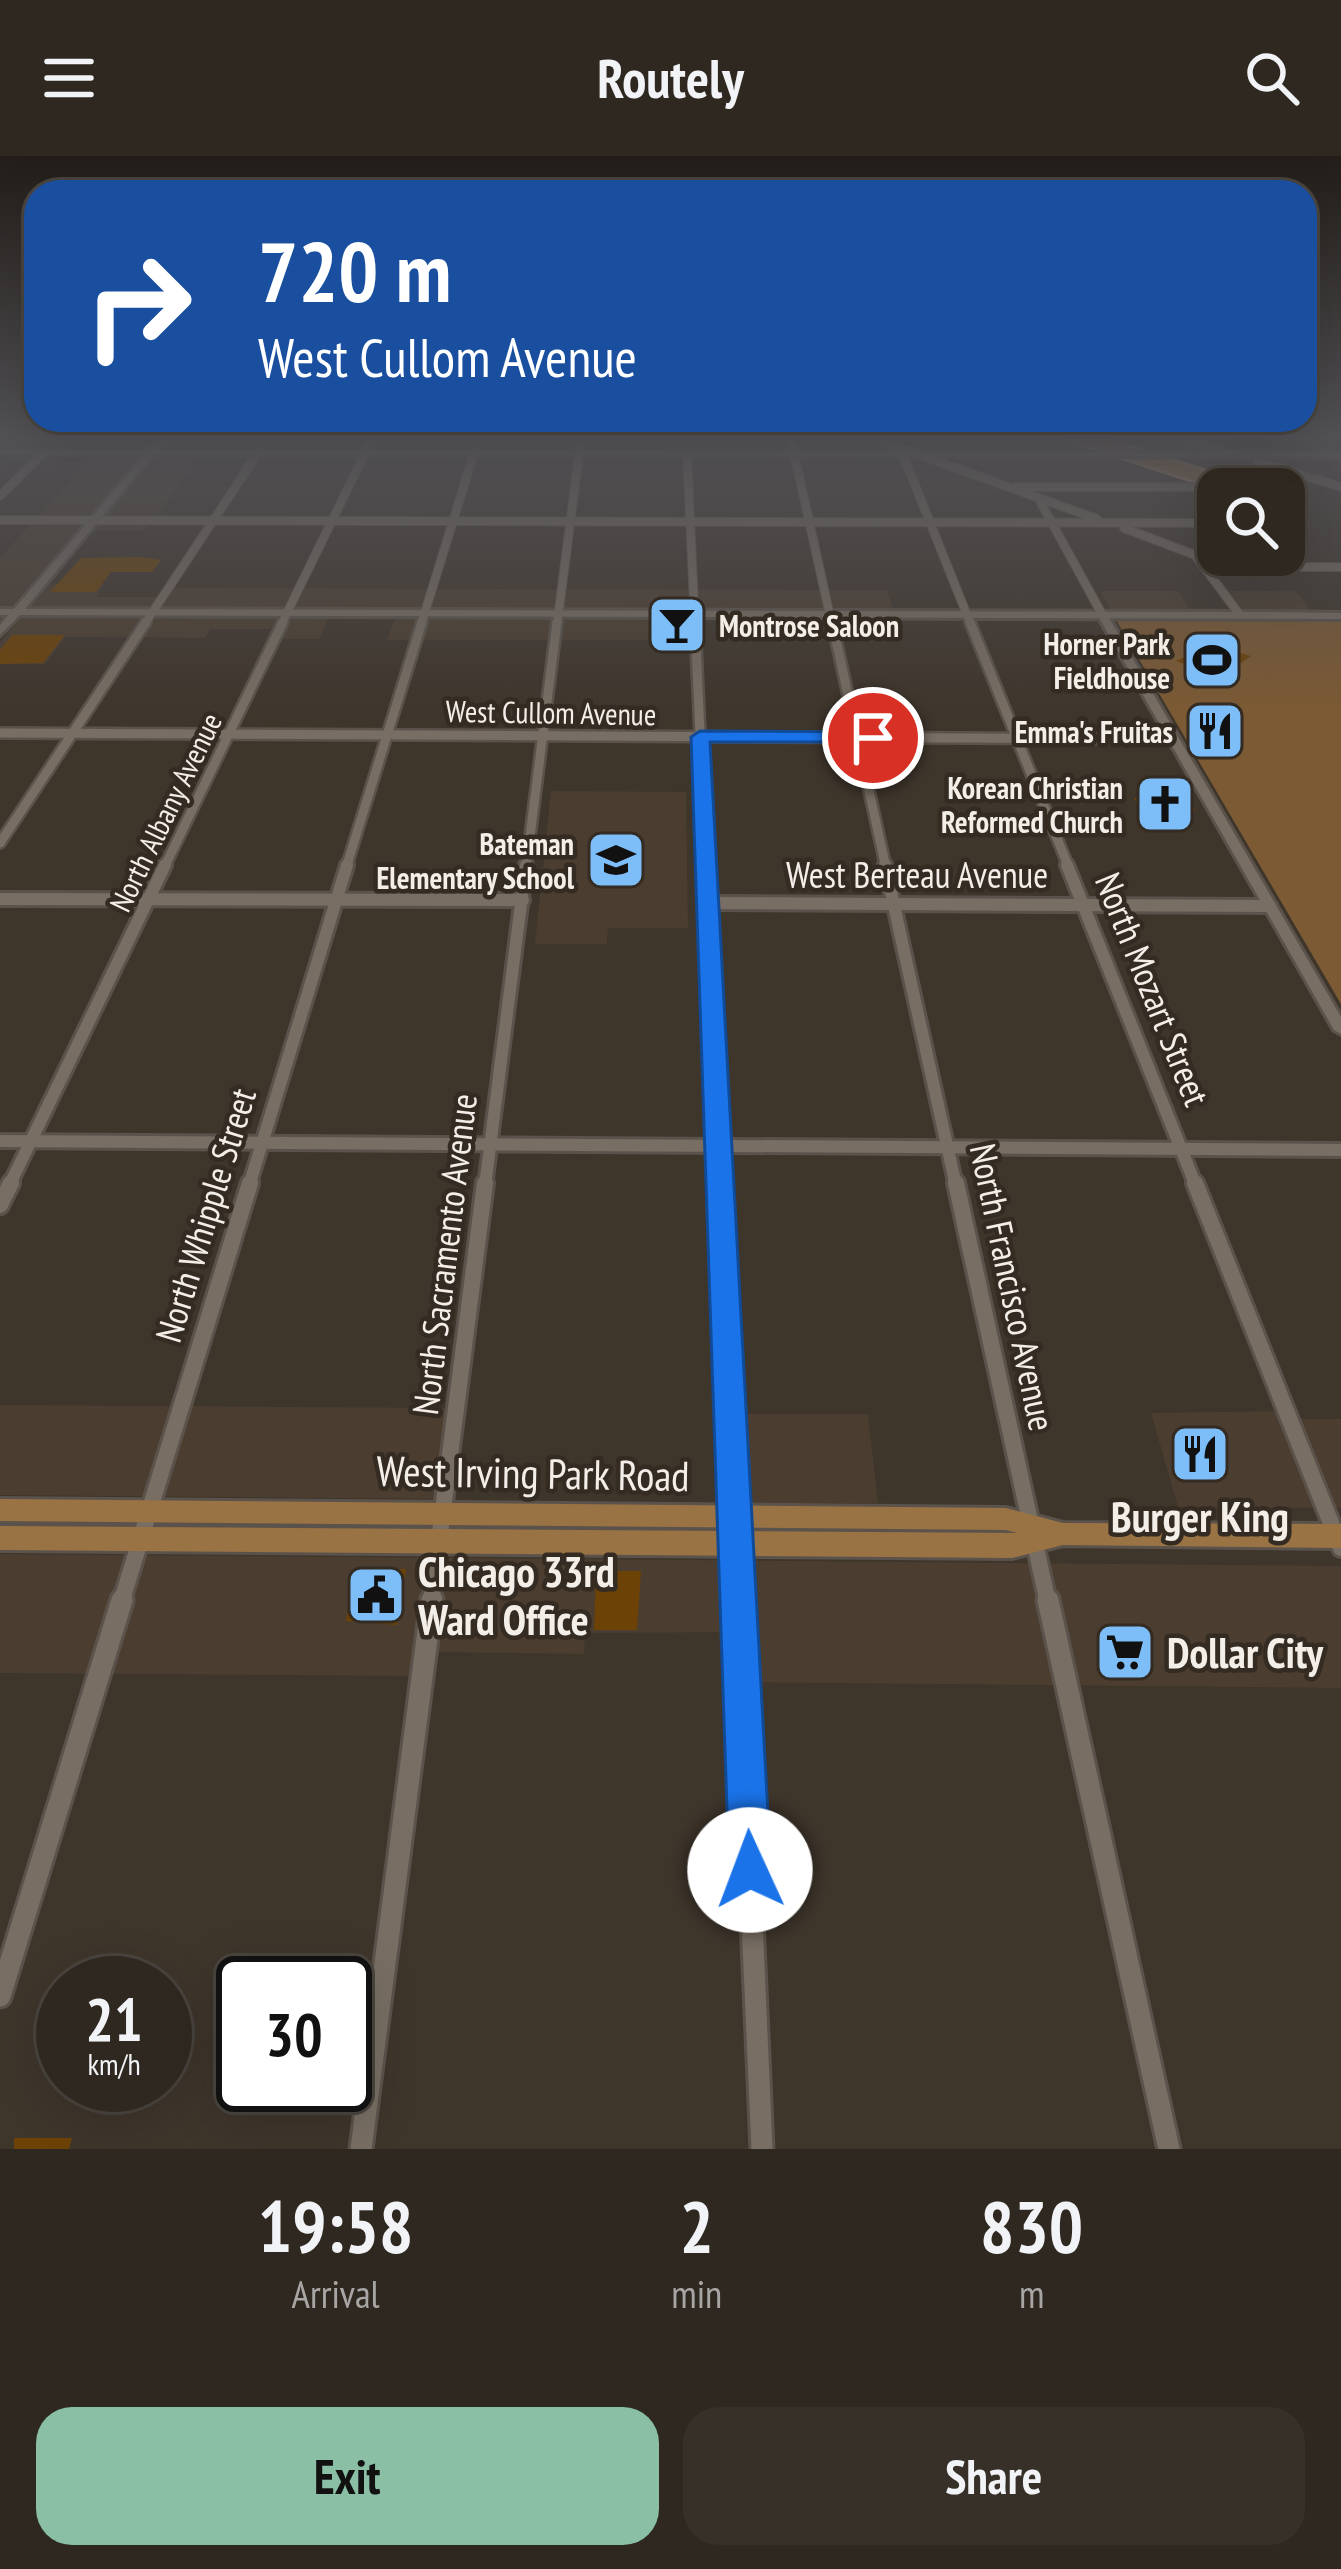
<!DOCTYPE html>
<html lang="en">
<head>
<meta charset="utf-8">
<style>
  body { margin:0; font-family:"PT Sans Narrow",sans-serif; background:#363029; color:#f1f3f6; height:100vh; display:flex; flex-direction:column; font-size:45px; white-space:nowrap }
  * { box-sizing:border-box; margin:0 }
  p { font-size:39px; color:#a7a6a5 }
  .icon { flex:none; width:66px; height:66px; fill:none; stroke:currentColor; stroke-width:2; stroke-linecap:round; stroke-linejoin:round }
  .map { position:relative; height:1993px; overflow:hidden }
  .sheet { display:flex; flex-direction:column; background:#2e2820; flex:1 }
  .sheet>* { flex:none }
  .top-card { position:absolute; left:24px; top:24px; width:1293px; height:252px; border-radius:36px; box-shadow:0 12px 48px #0002,0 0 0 3px #49443e; background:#1a4fa0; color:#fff; overflow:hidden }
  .controls { position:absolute; left:1197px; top:312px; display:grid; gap:24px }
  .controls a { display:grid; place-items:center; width:108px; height:108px; border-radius:24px; background:#2e2820; box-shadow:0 12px 48px #0002,0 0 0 3px #49443e; font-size:60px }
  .speed { position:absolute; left:36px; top:1800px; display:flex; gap:24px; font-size:60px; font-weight:700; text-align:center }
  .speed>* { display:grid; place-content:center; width:156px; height:156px; border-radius:50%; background:#2e2820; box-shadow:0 12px 48px #0002,0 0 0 3px #49443e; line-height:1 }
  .speed small { font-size:30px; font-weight:400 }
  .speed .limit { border:6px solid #111; border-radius:18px; background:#fff; color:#111 }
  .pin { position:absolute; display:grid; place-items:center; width:102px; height:102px; color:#fff; margin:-51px; border:6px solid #fff; border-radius:50%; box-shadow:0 3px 12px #0007 }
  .me { position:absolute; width:132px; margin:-66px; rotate:358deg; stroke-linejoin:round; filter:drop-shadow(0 0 9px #0008) }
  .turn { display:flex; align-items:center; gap:42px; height:252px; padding:0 36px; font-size:54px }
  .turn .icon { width:156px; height:156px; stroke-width:2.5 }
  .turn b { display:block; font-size:84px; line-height:102px }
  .eta { display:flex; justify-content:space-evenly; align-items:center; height:204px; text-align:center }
  .eta b { font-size:72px; font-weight:700; line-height:84px }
  .action { display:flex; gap:24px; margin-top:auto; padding:24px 36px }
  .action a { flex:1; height:138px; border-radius:36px; background:#8abfa5; color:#111; font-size:48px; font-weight:700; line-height:138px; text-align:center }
  .action a+a { background:#363029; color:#f1f3f6 }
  header { display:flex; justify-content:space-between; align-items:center; height:156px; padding:0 36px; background:#2e2820; font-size:54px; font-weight:700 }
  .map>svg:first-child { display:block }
  .built { fill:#4b3e30 }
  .green { fill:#7c5a33 }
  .water { fill:#b37935; stroke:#c69c6b; stroke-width:3 }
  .building { fill:#6c4207 }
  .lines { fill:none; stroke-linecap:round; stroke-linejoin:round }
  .minor-far4-casing { stroke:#5b534b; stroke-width:10 }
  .minor-far3-casing { stroke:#5b534b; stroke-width:14 }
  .minor-far2-casing { stroke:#5b534b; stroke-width:18 }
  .minor-far1-casing { stroke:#5b534b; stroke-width:22 }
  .minor-casing { stroke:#5b534b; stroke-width:27 }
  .tertiary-casing { stroke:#5b534b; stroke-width:6 }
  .secondary-casing { stroke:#5b534b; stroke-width:6 }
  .primary-casing { stroke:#5b534b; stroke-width:6 }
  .minor-far4 { stroke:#786e63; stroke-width:8 }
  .minor-far3 { stroke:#786e63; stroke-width:9 }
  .minor-far2 { stroke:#786e63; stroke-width:12 }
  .minor-far1 { stroke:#786e63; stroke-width:16 }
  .minor { stroke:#786e63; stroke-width:21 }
  .tertiary { fill:#786e63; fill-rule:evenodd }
  .secondary { fill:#786e63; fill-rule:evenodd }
  .primary { fill:#9a7345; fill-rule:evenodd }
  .route { fill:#1a73e8; stroke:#114b97; stroke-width:3 }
  .labels { text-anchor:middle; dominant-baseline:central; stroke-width:9; stroke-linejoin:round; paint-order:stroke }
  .far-poi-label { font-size:30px; font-weight:bold; fill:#f4eee8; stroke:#342b22; text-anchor:end }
  .far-street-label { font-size:30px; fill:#f4eee8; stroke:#342b22 }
  .street-label { font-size:36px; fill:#f4eee8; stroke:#342b22 }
  .near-street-label { font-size:42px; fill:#f4eee8; stroke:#342b22 }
  .near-poi-label { font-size:42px; font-weight:bold; fill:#f4eee8; stroke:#342b22; text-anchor:start }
</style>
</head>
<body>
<header><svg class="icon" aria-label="menu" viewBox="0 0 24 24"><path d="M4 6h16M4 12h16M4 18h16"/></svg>Routely<svg class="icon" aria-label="search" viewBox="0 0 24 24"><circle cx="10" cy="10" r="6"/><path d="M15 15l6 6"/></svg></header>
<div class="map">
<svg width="1341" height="1993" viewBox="0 0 1341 1993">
  <rect width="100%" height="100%" fill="#3e352b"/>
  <g class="built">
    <polygon points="109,283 155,283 10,452 0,452 0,402"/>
    <polygon points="168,283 214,283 144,375 93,375"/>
    <polygon points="50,428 104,428 95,441 164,441 171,432 887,434 894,455 30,452"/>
    <polygon points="1100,435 1178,435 1192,456 1112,456"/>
    <polygon points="1227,435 1295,435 1313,457 1246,456"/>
    <polygon points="23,459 330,460 319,483 273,483 277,473 210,473 205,482 65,481 45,508 0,508 0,487"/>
    <polygon points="396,460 694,461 696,484 387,484"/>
    <polygon points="551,635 686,636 688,772 608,772 607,788 535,788"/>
    <polygon points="0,1249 454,1252 442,1343 0,1339"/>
    <polygon points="1285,1255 1289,1263 1341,1263 1341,1352 1178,1351 1151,1257"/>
    <polygon points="734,1258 868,1258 878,1347 737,1347"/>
    <polygon points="0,1398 1341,1410 1341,1532 749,1526 744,1476 585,1477 584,1498 429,1496 425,1520 0,1517"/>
  </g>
  <polygon class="green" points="1116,464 1341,464 1341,848"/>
  <polygon class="water" points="1063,283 1108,283 1265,333 1218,334"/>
  <g class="building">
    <polygon points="142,401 161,404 152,416 111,416 96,436 50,436 81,402"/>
    <polygon points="12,479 65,479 43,507 0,508 0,494"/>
    <polygon points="1211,488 1234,495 1251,500 1220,521 1176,505"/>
    <polygon points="1134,642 1188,642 1195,654 1141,654"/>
    <polygon points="1175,1282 1192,1282 1194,1288 1217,1293 1223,1322 1186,1322"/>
    <polygon points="356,1413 406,1413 397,1469 346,1465"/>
    <polygon points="596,1415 641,1415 637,1474 594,1474"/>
    <polygon points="14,1982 72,1982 69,1993 14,1993"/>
  </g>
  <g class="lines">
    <defs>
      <g id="minor-far4">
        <polyline points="791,283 832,469"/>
        <polyline points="876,283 1097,363"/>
        <polyline points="1181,283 1231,299"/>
        <polyline points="687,298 695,469"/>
        <polyline points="903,299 971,469"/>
        <polyline points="1258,306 1341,331"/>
        <polyline points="1017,331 1192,331"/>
        <polyline points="0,340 44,296"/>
        <polyline points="1047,345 1041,347 1103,460"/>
        <polyline points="0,364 1218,367"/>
        <polyline points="1284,367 1304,367"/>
        <polyline points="1124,372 1195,399 1240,459"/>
        <polyline points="1204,411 1341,411"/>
        <polyline points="144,469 258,297"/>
        <polyline points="281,469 372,283"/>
        <polyline points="421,469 474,297"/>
        <polyline points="557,469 581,283"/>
      </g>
      <g id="minor-far3">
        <polyline points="695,466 706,712"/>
        <polyline points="832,466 886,712"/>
        <polyline points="970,466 1069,712"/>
        <polyline points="0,577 1174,583"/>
        <polyline points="0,687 146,466"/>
        <polyline points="164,712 283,466"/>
        <polyline points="346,712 422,466"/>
        <polyline points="526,712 557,466"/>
      </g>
      <g id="minor-far2">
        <polyline points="706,709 720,1030"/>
        <polyline points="885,709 956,1030"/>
        <polyline points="1067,709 1196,1030"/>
        <polyline points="0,743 523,744"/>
        <polyline points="708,747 1270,750"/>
        <polyline points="0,985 1341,994"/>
        <polyline points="9,1030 165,709"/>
        <polyline points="249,1030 347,709"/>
        <polyline points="485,1030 526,709"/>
      </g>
      <g id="minor-far1">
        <polyline points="720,1027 735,1364"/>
        <polyline points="956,1027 1048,1447"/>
        <polyline points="1195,1027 1341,1392"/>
        <polyline points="0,1049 11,1027"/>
        <polyline points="736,1387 739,1447"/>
        <polyline points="121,1447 250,1027"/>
        <polyline points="431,1447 485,1027"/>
      </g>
      <g id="minor">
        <polyline points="738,1444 762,1993"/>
        <polyline points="1048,1444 1169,1993"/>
        <polyline points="0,1840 122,1444"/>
        <polyline points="361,1993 432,1444"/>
      </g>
      <g id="tertiary">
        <polygon points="0,294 1341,297 1341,301 0,298"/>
        <polygon points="1103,457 1108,460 1341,861 1341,878 1334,874 1098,460"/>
      </g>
      <polygon id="secondary" points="158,283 166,283 25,453 1268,456 1341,457 1341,463 20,459 0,479 0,469 8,459 0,459 0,453 14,453"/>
      <polygon id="primary" points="0,1343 1006,1352 1063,1367 1341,1368 1341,1392 1063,1389 1012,1402 0,1394 0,1370 1017,1377 1006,1374 0,1365"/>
    </defs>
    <use href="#minor-far4" class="minor-far4-casing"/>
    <use href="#minor-far3" class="minor-far3-casing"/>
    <use href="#minor-far2" class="minor-far2-casing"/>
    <use href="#minor-far1" class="minor-far1-casing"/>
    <use href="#minor" class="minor-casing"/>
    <use href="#tertiary" class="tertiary-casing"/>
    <use href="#secondary" class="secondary-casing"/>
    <use href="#primary" class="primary-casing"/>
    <use href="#minor-far4" class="minor-far4"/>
    <use href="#minor-far3" class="minor-far3"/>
    <use href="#minor-far2" class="minor-far2"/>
    <use href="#minor-far1" class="minor-far1"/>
    <use href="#minor" class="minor"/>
    <use href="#tertiary" class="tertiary"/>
    <use href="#secondary" class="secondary"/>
    <use href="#primary" class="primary"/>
  </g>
  <linearGradient id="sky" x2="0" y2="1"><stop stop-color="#221d18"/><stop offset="0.5" stop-color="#525155"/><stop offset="1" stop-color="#525155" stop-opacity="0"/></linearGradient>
  <rect width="1341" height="562" fill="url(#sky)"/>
  <polygon class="route" points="873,576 879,578 879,586 710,586 771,1714 765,1729 750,1735 735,1729 729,1714 691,581 700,575"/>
  <defs>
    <symbol id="bar-square" viewBox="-11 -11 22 22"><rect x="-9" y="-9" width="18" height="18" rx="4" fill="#7dbef9" stroke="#342b22"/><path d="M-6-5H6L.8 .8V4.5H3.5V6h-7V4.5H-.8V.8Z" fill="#111"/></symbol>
    <symbol id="stadium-square" viewBox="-11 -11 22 22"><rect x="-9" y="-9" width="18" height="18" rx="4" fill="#7dbef9" stroke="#342b22"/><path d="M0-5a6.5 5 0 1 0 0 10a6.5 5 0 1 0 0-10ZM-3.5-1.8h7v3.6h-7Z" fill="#111"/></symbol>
    <symbol id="restaurant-square" viewBox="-11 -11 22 22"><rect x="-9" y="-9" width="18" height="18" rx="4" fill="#7dbef9" stroke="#342b22"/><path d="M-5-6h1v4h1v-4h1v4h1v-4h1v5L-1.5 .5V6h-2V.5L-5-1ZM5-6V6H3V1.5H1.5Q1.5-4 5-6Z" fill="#111"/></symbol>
    <symbol id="church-square" viewBox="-11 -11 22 22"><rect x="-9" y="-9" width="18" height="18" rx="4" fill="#7dbef9" stroke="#342b22"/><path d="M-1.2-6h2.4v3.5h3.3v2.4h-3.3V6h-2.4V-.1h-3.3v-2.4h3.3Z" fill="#111"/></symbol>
    <symbol id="school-square" viewBox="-11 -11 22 22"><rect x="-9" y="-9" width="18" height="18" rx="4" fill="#7dbef9" stroke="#342b22"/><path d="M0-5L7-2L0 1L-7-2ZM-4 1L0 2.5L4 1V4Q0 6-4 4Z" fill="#111"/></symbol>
    <symbol id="civic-square" viewBox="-11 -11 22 22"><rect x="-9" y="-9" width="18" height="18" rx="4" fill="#7dbef9" stroke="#342b22"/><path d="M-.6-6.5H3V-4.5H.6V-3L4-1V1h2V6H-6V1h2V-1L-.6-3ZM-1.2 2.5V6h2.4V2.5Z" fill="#111"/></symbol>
    <symbol id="supermarket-square" viewBox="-11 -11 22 22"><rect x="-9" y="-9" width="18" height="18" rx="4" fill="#7dbef9" stroke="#342b22"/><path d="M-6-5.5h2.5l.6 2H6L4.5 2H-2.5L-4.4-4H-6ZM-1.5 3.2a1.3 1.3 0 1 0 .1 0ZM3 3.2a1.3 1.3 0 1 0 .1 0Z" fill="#111"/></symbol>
  </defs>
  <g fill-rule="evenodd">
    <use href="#bar-square" x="644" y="436" width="66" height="66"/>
    <use href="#stadium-square" x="1179" y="471" width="66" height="66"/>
    <use href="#restaurant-square" x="1182" y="542" width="66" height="66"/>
    <use href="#church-square" x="1132" y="615" width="66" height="66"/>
    <use href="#school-square" x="583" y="671" width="66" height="66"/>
    <use href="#restaurant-square" x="1167" y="1265" width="66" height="66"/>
    <use href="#civic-square" x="343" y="1406" width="66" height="66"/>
    <use href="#supermarket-square" x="1092" y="1463" width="66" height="66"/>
  </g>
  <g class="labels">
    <g class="far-poi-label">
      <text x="719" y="469" text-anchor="start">Montrose Saloon</text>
      <text x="1170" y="487">Horner Park<tspan x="1170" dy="34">Fieldhouse</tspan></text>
      <text x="1173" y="575">Emma's Fruitas</text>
      <text x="1123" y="631">Korean Christian<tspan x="1123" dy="34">Reformed Church</tspan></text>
      <text x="574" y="687">Bateman<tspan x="574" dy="34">Elementary School</tspan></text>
    </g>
    <g class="far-street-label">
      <text transform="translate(551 556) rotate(1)">West Cullom Avenue</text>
      <text transform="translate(165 656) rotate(-64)">North Albany Avenue</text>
    </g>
    <g class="street-label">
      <text x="917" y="718">West Berteau Avenue</text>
      <text transform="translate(1153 833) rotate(68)">North Mozart Street</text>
      <text transform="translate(205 1059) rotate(-73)">North Whipple Street</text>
      <text transform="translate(444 1098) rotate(-83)">North Sacramento Avenue</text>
      <text transform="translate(1013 1131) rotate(78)">North Francisco Avenue</text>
    </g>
    <g class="near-street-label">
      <text transform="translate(533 1317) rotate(1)">West Irving Park Road</text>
    </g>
    <g class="near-poi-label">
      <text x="1200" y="1360" text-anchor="middle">Burger King</text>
      <text x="418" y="1415">Chicago 33rd<tspan x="418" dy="48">Ward Office</tspan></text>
      <text x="1167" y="1496">Dollar City</text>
    </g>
  </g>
</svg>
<div class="controls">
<a><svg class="icon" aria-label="search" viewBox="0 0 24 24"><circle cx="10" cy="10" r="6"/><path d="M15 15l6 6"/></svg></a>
</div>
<div class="speed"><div>21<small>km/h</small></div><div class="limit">30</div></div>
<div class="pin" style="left:873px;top:582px;background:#d93025"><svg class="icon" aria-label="arrive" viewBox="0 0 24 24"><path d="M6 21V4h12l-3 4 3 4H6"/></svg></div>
<svg class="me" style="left:750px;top:1714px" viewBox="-20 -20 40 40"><circle r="19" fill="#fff"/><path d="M0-13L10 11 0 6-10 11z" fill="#1a73e8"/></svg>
<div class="top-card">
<div class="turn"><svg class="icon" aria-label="right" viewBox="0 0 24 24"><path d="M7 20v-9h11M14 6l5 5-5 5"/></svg><div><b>720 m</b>West Cullom Avenue</div></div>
</div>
</div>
<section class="sheet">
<div class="eta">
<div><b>19:58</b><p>Arrival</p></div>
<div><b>2</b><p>min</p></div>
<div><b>830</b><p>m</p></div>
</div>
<div class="action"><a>Exit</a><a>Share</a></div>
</section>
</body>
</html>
